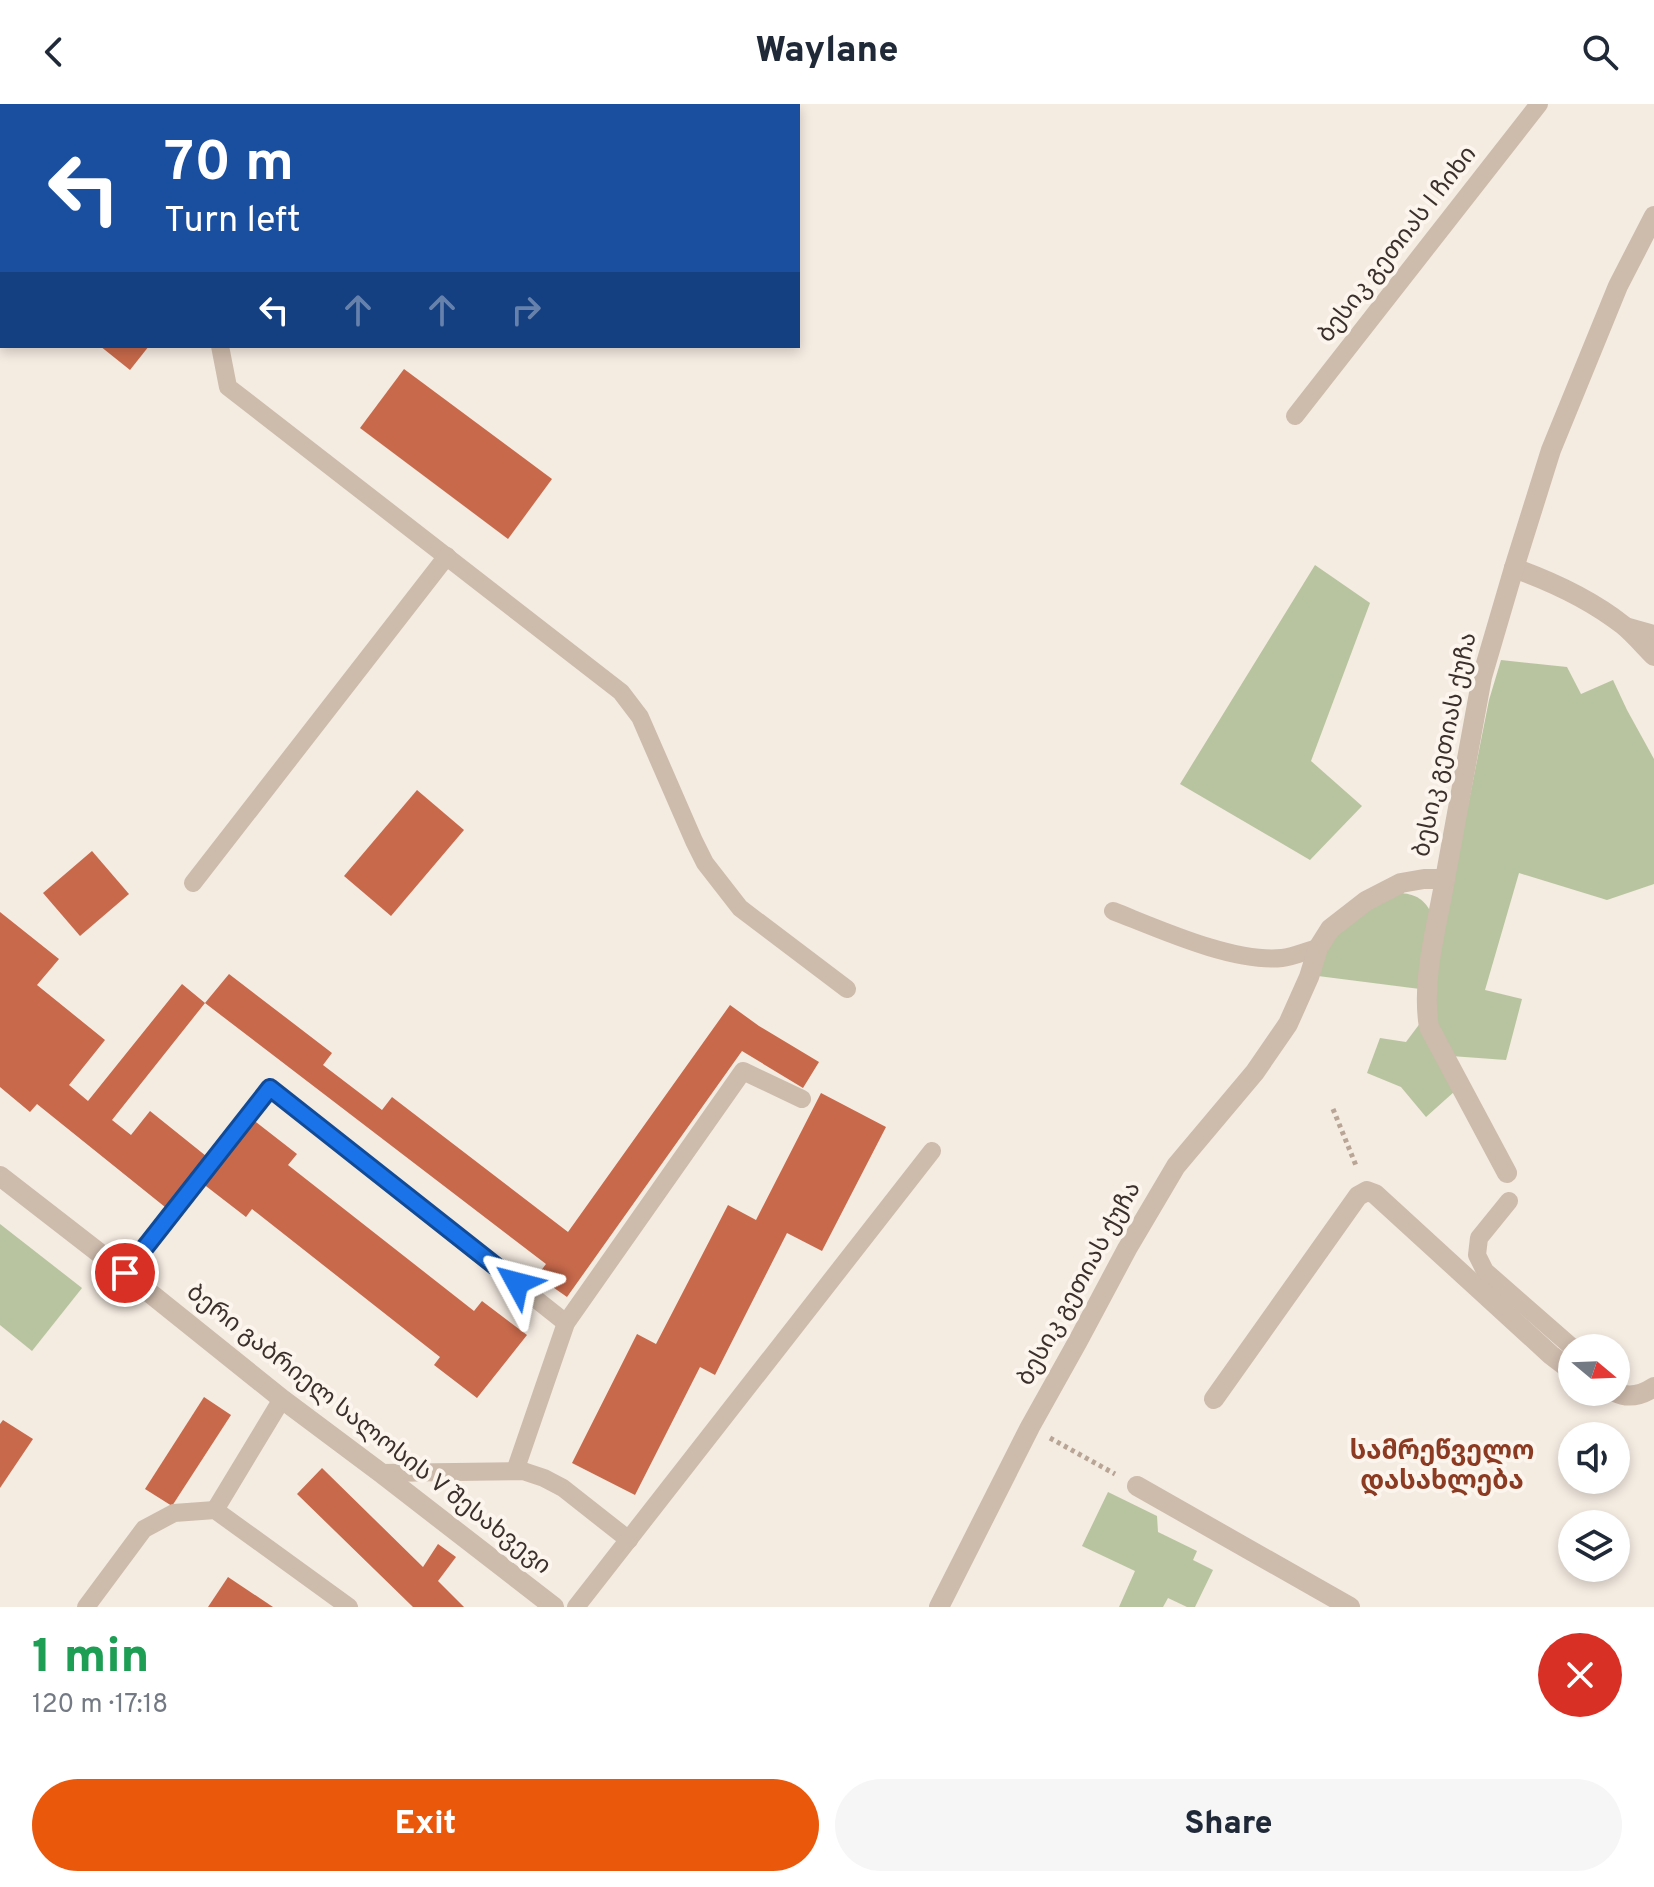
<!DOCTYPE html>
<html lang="en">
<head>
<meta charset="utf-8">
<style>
  body { margin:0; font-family:Overpass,"Noto Sans Georgian",sans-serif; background:#f6f6f7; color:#1f2937; height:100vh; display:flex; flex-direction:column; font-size:30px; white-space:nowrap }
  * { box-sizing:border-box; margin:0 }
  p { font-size:26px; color:#747a83 }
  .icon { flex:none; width:44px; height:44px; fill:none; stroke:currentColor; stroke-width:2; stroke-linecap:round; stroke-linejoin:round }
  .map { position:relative; height:1503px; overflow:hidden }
  .panel { display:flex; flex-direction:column; background:#fff; flex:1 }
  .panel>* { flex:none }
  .banner { position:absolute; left:0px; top:0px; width:800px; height:244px; box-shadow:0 4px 12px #0003; background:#1a4fa0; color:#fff; overflow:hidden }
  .needle { width:52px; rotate:109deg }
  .fabs { position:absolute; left:1558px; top:1230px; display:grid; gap:16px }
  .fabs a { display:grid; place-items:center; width:72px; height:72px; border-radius:50%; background:#fff; box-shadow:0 4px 12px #0003; font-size:40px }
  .pin { position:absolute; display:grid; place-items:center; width:68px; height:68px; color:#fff; margin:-34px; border:4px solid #fff; border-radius:50%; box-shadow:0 2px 8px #0007 }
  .me { position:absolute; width:88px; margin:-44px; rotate:308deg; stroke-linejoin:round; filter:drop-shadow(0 0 6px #0008) }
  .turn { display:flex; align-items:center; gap:28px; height:168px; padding:0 32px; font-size:36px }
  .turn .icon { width:104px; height:104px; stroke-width:2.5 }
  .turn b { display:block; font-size:56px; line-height:68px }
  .lanes { display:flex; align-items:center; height:76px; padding:0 32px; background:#0003; justify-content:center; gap:40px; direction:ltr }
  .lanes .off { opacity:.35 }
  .round { display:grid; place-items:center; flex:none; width:84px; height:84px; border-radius:42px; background:#f6f6f7 }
  .head { display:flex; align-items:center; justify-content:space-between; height:136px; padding:0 32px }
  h1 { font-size:48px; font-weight:800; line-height:60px; color:#1e9e55 }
  .primary-button { display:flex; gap:16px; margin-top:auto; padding:16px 32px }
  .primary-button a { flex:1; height:92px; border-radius:48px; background:#ea580c; color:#fff; font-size:32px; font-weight:800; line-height:92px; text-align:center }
  .primary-button a+a { background:#f6f6f7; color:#1f2937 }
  header { display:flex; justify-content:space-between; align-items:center; height:104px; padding:0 32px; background:#fff; font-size:36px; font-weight:800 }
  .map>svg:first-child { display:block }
  .green { fill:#b8c4a0 }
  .building { fill:#c8694b }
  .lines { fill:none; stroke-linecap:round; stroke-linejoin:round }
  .path { stroke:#b9a596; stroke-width:5; stroke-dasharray:4 4; stroke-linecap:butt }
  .service { stroke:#cdbbac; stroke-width:18 }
  .minor { stroke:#cdbbac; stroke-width:20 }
  .route-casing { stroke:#114b97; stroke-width:20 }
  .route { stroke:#1a73e8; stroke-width:14 }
  .labels { text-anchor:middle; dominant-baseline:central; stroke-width:8; stroke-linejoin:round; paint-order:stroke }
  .street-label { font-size:24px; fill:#3b302b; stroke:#fbf5ee }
  .neighbourhood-label { font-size:26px; font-weight:bold; fill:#8c3b22; stroke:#fbf5ee }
</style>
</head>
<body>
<header><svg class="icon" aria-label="back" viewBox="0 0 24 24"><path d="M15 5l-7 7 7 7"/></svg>Waylane<svg class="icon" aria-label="search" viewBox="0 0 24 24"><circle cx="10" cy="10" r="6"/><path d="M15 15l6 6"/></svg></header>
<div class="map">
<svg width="1654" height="1503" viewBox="0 0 1654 1503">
  <rect width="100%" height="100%" fill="#f4ebe1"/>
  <g class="green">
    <polygon points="1315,461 1370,499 1311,657 1362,702 1310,756 1180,680"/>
    <polygon points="1501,556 1567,563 1581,590 1613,576 1627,606 1654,655 1654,780 1607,796 1519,769 1485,886 1522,895 1506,956 1451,952 1435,916 1432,883 1489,596"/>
    <path d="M1402,789C1417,791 1423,795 1431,808L1420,885L1318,872L1329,837L1384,794Z"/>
    <polygon points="1421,918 1455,987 1426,1013 1401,983 1367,969 1380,934 1406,938"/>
    <polygon points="0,1120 82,1184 32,1247 0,1221"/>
    <polygon points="1108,1388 1157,1412 1158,1428 1197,1447 1193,1456 1213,1466 1195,1503 1187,1503 1168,1494 1163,1503 1119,1503 1135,1467 1082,1442"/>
  </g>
  <g class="building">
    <polygon points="100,242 149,242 130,266"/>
    <polygon points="404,265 552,375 508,435 360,324"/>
    <polygon points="417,686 464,726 391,812 344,772"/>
    <polygon points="92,747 129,790 80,832 43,789"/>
    <polygon points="0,808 59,855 37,881 105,936 69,981 88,997 182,880 205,899 112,1016 131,1031 150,1007 206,1052 165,1103 37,1000 30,1008 0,983"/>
    <polygon points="229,870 332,949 323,961 382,1006 392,993 568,1128 730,901 759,922 819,958 803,984 742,947 567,1193 537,1172 546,1160 205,899"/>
    <polygon points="821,989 886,1023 822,1147 787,1129 715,1271 700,1263 635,1391 572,1359 637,1230 656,1240 728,1101 756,1116"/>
    <polygon points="252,1015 297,1050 288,1061 474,1207 482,1197 527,1231 477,1294 434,1261 440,1253 252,1105 246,1113 202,1079"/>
    <polygon points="204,1293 231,1311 172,1402 145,1385"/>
    <polygon points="3,1316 33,1335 0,1384 0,1320"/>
    <polygon points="322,1364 423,1463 438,1440 456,1453 438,1477 464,1503 413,1503 297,1390"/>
    <polygon points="228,1473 273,1503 208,1503"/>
  </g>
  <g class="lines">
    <g class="path">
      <polyline points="1333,1005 1357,1064"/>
      <polyline points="1050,1334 1115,1370"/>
    </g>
    <g class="service">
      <polyline points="38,0 40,2"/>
      <polyline points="220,242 228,283 621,588 640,613 694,737 705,759 740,804 847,885"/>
      <polyline points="1295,312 1539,0"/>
      <polyline points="1625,522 1654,530"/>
      <polyline points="193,779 447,452"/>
      <path d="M1113,807C1159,825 1233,859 1282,854C1293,853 1306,847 1318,844"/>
      <polyline points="1509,1097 1479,1134 1477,1151 1485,1167 1573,1244"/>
      <polyline points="125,1169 270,984 566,1219"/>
      <polyline points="515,1367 566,1219 743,967 802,995"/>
      <polyline points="381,1369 523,1367 544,1374 563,1384 629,1436"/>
      <polyline points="215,1406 282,1295"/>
      <polyline points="86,1503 144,1425 174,1409 215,1406 349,1503"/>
      <polyline points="576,1503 932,1047"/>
    </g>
    <g class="minor">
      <path d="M1514,464C1553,478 1590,495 1623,521C1634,530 1644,542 1654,552"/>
      <path d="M1445,775C1437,822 1421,876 1429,923L1507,1069"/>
      <polyline points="0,1072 125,1169 282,1295 381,1369 554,1503"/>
      <path d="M1615,1288C1629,1295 1642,1291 1654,1283"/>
      <polyline points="1214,1295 1358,1092 1367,1087 1375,1090 1551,1251 1572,1267"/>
      <polyline points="1137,1382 1350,1503"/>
      <polyline points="939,1503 1030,1323 1078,1237 1127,1145 1176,1062 1255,968 1288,920 1309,873 1318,844 1330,825 1366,797 1401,779 1424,775 1445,775 1482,573 1514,464 1551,346 1618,182 1654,112"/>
    </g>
  </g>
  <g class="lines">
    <defs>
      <polyline id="route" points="125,1169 270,984 517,1179"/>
    </defs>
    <use href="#route" class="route-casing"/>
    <use href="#route" class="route"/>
  </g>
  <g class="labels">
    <g class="street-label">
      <text transform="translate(1398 141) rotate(-52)">ბესიკ გეთიას I ჩიხი</text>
      <text transform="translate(1446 641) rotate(-78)">ბესიკ გეთიას ქუჩა</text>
      <text transform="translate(1080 1180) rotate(-61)">ბესიკ გეთიას ქუჩა</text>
      <text transform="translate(368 1326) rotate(38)">ბერი გაბრიელ სალოსის V შესახვევი</text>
    </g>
    <g class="neighbourhood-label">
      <text x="1442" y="1348">სამრეწველო<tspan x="1442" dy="30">დასახლება</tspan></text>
    </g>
  </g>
</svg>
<div class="fabs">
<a><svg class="needle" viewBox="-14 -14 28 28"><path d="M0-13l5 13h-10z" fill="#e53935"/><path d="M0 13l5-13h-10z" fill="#747a83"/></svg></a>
<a><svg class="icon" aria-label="sound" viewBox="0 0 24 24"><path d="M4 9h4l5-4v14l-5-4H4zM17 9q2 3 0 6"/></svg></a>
<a><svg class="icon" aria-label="layers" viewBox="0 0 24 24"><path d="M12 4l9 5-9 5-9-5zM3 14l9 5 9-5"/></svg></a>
</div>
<div class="pin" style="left:125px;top:1169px;background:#d93025"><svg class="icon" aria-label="arrive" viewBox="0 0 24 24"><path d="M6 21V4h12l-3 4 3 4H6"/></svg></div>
<svg class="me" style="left:517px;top:1179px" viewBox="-20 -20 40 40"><path d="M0-17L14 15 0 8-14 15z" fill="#1a73e8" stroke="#fff" stroke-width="4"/></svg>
<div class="banner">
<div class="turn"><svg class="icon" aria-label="left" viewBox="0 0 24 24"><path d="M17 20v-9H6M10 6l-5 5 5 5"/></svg><div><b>70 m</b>Turn left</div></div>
<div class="lanes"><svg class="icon" aria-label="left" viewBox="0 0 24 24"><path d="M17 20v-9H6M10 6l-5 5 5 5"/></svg><svg class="icon off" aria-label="ahead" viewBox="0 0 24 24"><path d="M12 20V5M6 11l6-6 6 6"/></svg><svg class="icon off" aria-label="ahead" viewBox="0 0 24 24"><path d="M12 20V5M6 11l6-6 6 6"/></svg><svg class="icon off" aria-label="right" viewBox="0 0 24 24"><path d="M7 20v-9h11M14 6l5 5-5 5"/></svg></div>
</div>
</div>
<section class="panel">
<div class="head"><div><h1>1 min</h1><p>120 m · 17:18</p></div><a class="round" style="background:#d93025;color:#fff"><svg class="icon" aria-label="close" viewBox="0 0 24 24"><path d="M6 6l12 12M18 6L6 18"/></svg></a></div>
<div class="primary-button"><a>Exit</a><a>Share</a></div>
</section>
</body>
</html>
